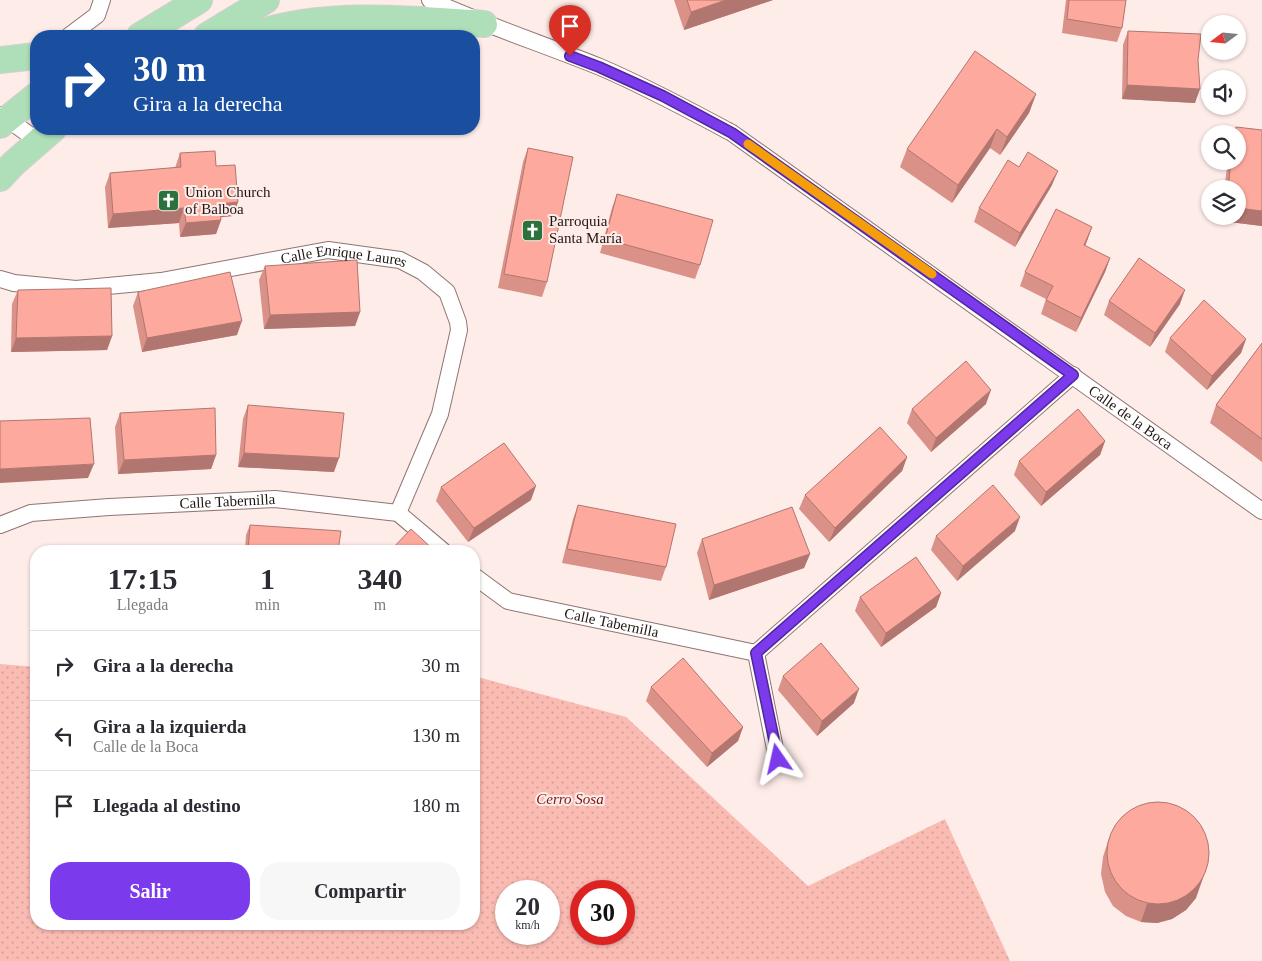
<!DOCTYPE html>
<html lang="es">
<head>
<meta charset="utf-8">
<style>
  body { margin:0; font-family:"Times New Roman",serif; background:#f7f7f7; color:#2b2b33; height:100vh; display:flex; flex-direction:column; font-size:19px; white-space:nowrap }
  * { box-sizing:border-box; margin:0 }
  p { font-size:16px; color:#7c7c81 }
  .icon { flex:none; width:28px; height:28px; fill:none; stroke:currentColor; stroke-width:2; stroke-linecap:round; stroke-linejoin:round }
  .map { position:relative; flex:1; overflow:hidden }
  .sheet { position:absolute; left:30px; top:545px; width:450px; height:385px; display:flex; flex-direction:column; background:#fff; border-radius:20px; box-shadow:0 1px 4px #0004 }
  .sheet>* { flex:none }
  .hud { position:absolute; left:30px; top:30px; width:450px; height:105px; border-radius:20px; box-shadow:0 1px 4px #0004; background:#1a4fa0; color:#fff; overflow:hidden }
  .needle { width:32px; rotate:254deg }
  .controls { position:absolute; left:1201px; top:15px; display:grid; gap:10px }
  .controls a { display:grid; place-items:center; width:45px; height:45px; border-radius:50%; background:#fff; box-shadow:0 1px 4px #0004; font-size:25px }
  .speed { position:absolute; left:495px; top:880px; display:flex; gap:10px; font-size:25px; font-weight:700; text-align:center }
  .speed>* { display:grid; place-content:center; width:65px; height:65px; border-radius:50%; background:#fff; box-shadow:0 1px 4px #0004; line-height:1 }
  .speed small { font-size:12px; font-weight:400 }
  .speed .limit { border:8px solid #d22; background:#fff; color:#111 }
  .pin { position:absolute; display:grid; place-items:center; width:42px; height:42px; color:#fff; margin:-51px -21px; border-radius:50% 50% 50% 0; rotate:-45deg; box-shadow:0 0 5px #0007 }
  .pin .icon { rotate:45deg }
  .me { position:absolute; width:55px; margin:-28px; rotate:349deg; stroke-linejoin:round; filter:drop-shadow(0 0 4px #0008) }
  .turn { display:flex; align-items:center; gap:18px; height:105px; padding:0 20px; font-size:22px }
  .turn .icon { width:65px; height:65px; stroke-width:2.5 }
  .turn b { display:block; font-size:35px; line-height:42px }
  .eta { display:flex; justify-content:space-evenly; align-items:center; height:85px; text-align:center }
  .eta b { font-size:30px; font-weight:700; line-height:35px }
  .action { display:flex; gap:10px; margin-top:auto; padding:10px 20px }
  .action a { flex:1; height:58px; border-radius:20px; background:#7c3aed; color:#fff; font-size:20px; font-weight:700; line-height:58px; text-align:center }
  .action a+a { background:#f7f7f7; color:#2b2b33 }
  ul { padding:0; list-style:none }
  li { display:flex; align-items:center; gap:15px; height:70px; padding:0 20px; border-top:1px solid #e1e1e2 }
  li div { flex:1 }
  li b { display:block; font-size:19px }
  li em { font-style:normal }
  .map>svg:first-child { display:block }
  .park { fill:url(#park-dots); fill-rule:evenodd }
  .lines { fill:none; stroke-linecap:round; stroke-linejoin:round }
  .minor-casing { stroke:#8f7571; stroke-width:18 }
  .primary-casing { stroke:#d2d0d0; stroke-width:28 }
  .minor { stroke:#fff; stroke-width:16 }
  .primary { stroke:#afdfb8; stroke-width:26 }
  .wall { fill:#da9188 }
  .shaded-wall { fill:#b1766f }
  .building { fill:#fda99e; stroke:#b1766f }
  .route-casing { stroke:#51269a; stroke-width:12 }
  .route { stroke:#7c3aed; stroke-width:9 }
  .slow { stroke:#f59e0b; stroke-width:9 }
  .labels { text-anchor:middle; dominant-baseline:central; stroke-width:4; stroke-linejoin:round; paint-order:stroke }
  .poi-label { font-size:15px; fill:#201614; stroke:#feece9; text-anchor:start }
  .street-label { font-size:15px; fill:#201614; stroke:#feece9 }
  .park-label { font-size:15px; font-style:italic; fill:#771715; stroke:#feece9 }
</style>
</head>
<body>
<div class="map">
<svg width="1262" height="961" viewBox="0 0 1262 961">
  <defs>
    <pattern id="park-dots" width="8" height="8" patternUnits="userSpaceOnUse" patternTransform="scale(1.25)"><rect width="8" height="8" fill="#fabbb3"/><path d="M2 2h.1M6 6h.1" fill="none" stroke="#d6a099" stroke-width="1.8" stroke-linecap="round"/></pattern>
  </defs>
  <rect width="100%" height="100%" fill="#feece9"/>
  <path class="park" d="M0,664L36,667V924H474V676L626,717L808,886L945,819L1010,961H0ZM549,891V934H506V891ZM624,891V934H581V891Z"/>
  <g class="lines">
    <defs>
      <g id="minor">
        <path id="s1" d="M430,0C485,25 543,44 600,67C645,86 689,110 732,133L1262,511"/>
        <polyline points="69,36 97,15 102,0"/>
        <polyline points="2,115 38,141"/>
        <path id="s2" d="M0,279L14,283L76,289L161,281L328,250L400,260L423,272L447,292L458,322L459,330L440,414L398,513"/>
        <path id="s3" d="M0,525L31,513L109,507L275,499L398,513L443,551"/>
        <path id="s4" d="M474,576L508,601L756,653"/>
        <polyline points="777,759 756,653 1073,375"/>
      </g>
      <g id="primary">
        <polyline points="140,36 199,0"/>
        <polyline points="207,36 266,0"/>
        <path d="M251,36C318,10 413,19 484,24"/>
        <polyline points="0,60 36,56"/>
        <polyline points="0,125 36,96"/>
        <polyline points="0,178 13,164 53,129"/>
      </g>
    </defs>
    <use href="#minor" class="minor-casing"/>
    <use href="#primary" class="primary-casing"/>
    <use href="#minor" class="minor"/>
    <use href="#primary" class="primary"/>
  </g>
  <g class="wall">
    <polygon points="674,0 773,0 684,30"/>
    <polygon points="1066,0 1126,0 1122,28 1117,42 1062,33"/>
    <polygon points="1128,31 1198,60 1195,103 1122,99 1123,45"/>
    <polygon points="1036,94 1029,113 1000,155 990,148 952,203 900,167 907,149"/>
    <polygon points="1236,127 1262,130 1262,226 1221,221 1221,216 1238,216 1238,189 1224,189 1228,161 1238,161 1238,134 1233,134"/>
    <polygon points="528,148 547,282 542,297 498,288 523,162"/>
    <polygon points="180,153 216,166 238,202 233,216 220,217 221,220 216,234 180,237 179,223 108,228 105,187 110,173 175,168"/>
    <polygon points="1019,167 1052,185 1015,247 974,222 979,208"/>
    <polygon points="617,194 700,265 695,279 600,253 612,208"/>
    <polygon points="1092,227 1085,246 1110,258 1105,272 1076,332 1041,314 1046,299 1020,286 1025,272"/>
    <polygon points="265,266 360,312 355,326 264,329 259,280"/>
    <polygon points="18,290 112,336 107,350 11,352 12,304"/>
    <polygon points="138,292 237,335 142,352 133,306"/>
    <polygon points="1109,301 1180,304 1150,347 1104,315"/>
    <polygon points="1170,338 1246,339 1241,353 1207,390 1165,352"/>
    <polygon points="1262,343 1262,462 1210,423 1216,405"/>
    <polygon points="986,404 931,452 907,423 912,409"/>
    <polygon points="248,405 334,472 238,467 243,419"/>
    <polygon points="120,413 216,455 211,469 118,474 115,427"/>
    <polygon points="1105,441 1100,455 1041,506 1014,475 1019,461"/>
    <polygon points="907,457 902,471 829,542 799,509 805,495"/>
    <polygon points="441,487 531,500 468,542 436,501"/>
    <polygon points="578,505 666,567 661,581 562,563 573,519"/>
    <polygon points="250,525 338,551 245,551 246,535"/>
    <polygon points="1015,531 957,581 931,550 936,536"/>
    <polygon points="702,539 810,554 804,568 709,600 697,553"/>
    <polygon points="941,593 936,607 881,647 855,611 860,597"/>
    <polygon points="783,676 854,703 817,736 778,690"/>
    <polygon points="651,687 743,727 738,741 707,767 646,701"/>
    <polygon points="1109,838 1196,898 1186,910 1172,919 1157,923 1141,922 1126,916 1113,906 1105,892 1101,874 1103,857"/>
  </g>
  <g class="shaded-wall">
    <polygon points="726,0 773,0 684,30 691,12"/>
    <polygon points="1127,85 1200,89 1195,103 1122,99"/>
    <polygon points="1036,94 1029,113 1000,155 1007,137"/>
    <polygon points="997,129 990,148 952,203 958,185"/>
    <polygon points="1058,171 1052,185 1015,247 1020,233"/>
    <polygon points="238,202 233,216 214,218 219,204"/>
    <polygon points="184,208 179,223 108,228 113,214"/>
    <polygon points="1238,208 1262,211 1262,226 1221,221 1222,216 1238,216"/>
    <polygon points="221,220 216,234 180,237 186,223"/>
    <polygon points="1092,227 1087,241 1079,259 1084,245"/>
    <polygon points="1110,258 1105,272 1076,332 1081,318"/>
    <polygon points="1185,290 1180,304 1150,347 1155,333"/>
    <polygon points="360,312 355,326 264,329 270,315"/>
    <polygon points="242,321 237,335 142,352 147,338"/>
    <polygon points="112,336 107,350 11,352 16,338"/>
    <polygon points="1246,339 1241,353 1207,390 1212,376"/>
    <polygon points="991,390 986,404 931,452 936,438"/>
    <polygon points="1105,441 1100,455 1041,506 1046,492"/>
    <polygon points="244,453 339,458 334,472 238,467"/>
    <polygon points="216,455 211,469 118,474 124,460"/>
    <polygon points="907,457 902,471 829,542 835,528"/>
    <polygon points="94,464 88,478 0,483 0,469"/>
    <polygon points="536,486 531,500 468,542 474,528"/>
    <polygon points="1020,517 1015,531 957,581 963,566"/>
    <polygon points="810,554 804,568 709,600 714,585"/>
    <polygon points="479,592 474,606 474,607 474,598"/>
    <polygon points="941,593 936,607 881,647 886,633"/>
    <polygon points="859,689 854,703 817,736 822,721"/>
    <polygon points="743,727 738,741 707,767 712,753"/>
    <polygon points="1208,864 1196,898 1186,910 1172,919 1157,923 1141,922 1147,904"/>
  </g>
  <g class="building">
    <polygon points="687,0 726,0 691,12"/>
    <polygon points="1069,0 1126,0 1122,28 1067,19"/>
    <polygon points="1128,31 1201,34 1198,60 1200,89 1127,85"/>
    <polygon points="975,51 1036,94 1007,137 997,129 958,185 907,149"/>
    <polygon points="1236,127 1262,130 1262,211 1238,208 1238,189 1228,189 1231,161 1238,161 1238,134 1235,134"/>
    <polygon points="528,148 573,157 547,282 504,274"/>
    <polygon points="215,151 216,166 235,165 238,202 219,204 221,220 186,223 184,208 113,214 110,173 181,167 180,153"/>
    <polygon points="1028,152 1058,171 1020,233 979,208 1008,160 1019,167"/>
    <polygon points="617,194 713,220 700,265 605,239"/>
    <polygon points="1056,209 1092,227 1084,245 1110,258 1081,318 1046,300 1053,286 1025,272"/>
    <polygon points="1139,258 1185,290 1155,333 1109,301"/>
    <polygon points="357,260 360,312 270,315 265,266"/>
    <polygon points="230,272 242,321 147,338 138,292"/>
    <polygon points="111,288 112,336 16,338 18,290"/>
    <polygon points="1204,300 1246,339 1212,376 1170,338"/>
    <polygon points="1262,343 1262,439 1216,405"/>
    <polygon points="966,361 991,390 936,438 912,409"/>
    <polygon points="248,405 344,413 339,458 244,453"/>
    <polygon points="215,408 216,455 124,460 120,413"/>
    <polygon points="1078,409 1105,441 1046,492 1019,461"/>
    <polygon points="90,418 94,464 0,469 0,421"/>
    <polygon points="880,427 907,457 835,528 805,495"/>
    <polygon points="504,443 536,486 474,528 441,487"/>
    <polygon points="993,485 1020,517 963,566 936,536"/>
    <polygon points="578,505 676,524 666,567 567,549"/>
    <polygon points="792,507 810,554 714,585 702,539"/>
    <polygon points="250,525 341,531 338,551 248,551"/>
    <polygon points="411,529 435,551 390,551"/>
    <polygon points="916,557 941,593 886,633 860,597"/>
    <polygon points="474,587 479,592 474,598"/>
    <polygon points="821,643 859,689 822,721 783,676"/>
    <polygon points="683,658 743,727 712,753 651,687"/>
    <circle cx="1158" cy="853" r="51"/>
  </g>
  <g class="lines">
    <defs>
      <polyline id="route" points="570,56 599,67 663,96 732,133 1073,375 756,653 778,759"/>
    </defs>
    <use href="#route" class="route-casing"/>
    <use href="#route" class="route"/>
    <polyline class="slow" points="748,144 932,274"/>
  </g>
  <defs>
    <symbol id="church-square" viewBox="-11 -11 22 22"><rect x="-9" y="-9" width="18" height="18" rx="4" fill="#2d723d" stroke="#feece9"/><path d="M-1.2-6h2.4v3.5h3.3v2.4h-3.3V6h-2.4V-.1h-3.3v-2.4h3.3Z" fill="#fff"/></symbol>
  </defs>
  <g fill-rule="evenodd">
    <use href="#church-square" x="156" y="188" width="25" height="25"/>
    <use href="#church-square" x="520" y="218" width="25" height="25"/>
  </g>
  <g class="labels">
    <g class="poi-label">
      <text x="185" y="192">Union Church<tspan x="185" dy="17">of Balboa</tspan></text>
      <text x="549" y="221">Parroquia<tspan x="549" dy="17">Santa María</tspan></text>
    </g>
    <g class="street-label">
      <text stroke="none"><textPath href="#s2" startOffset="348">Calle Enrique Laures</textPath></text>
      <text stroke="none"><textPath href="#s1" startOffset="820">Calle de la Boca</textPath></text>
      <text stroke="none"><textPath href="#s3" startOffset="230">Calle Tabernilla</textPath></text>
      <text stroke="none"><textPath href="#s4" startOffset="148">Calle Tabernilla</textPath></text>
    </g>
    <g class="park-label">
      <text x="570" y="799">Cerro Sosa</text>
    </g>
  </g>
</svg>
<div class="controls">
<a><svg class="needle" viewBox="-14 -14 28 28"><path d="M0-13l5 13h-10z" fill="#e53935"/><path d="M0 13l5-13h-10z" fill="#7c7c81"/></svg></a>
<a><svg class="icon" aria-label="sound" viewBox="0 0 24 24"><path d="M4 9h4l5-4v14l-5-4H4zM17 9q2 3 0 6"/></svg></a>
<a><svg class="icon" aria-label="search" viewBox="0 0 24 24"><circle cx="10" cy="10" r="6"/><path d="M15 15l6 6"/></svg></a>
<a><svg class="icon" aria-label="layers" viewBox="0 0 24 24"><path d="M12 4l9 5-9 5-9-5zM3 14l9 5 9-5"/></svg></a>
</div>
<div class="speed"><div>20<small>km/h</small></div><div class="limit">30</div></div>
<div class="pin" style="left:570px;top:56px;background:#d93025"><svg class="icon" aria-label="arrive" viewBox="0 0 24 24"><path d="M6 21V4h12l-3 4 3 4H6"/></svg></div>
<svg class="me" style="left:778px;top:759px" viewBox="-20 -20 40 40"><path d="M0-17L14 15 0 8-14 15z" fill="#7c3aed" stroke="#fff" stroke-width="4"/></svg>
<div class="hud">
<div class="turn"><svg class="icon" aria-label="right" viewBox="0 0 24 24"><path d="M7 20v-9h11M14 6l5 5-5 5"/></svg><div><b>30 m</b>Gira a la derecha</div></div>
</div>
<section class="sheet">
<div class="eta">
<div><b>17:15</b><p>Llegada</p></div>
<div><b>1</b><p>min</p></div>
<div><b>340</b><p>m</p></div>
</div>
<ul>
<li><svg class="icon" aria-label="right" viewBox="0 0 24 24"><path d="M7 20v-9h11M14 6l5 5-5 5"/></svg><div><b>Gira a la derecha</b></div><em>30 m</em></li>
<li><svg class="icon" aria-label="left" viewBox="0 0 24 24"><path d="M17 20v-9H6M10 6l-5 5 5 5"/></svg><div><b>Gira a la izquierda</b><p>Calle de la Boca</p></div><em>130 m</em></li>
<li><svg class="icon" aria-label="arrive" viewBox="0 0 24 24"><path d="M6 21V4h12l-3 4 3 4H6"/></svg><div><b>Llegada al destino</b></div><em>180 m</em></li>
</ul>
<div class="action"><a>Salir</a><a>Compartir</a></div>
</section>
</div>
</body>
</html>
